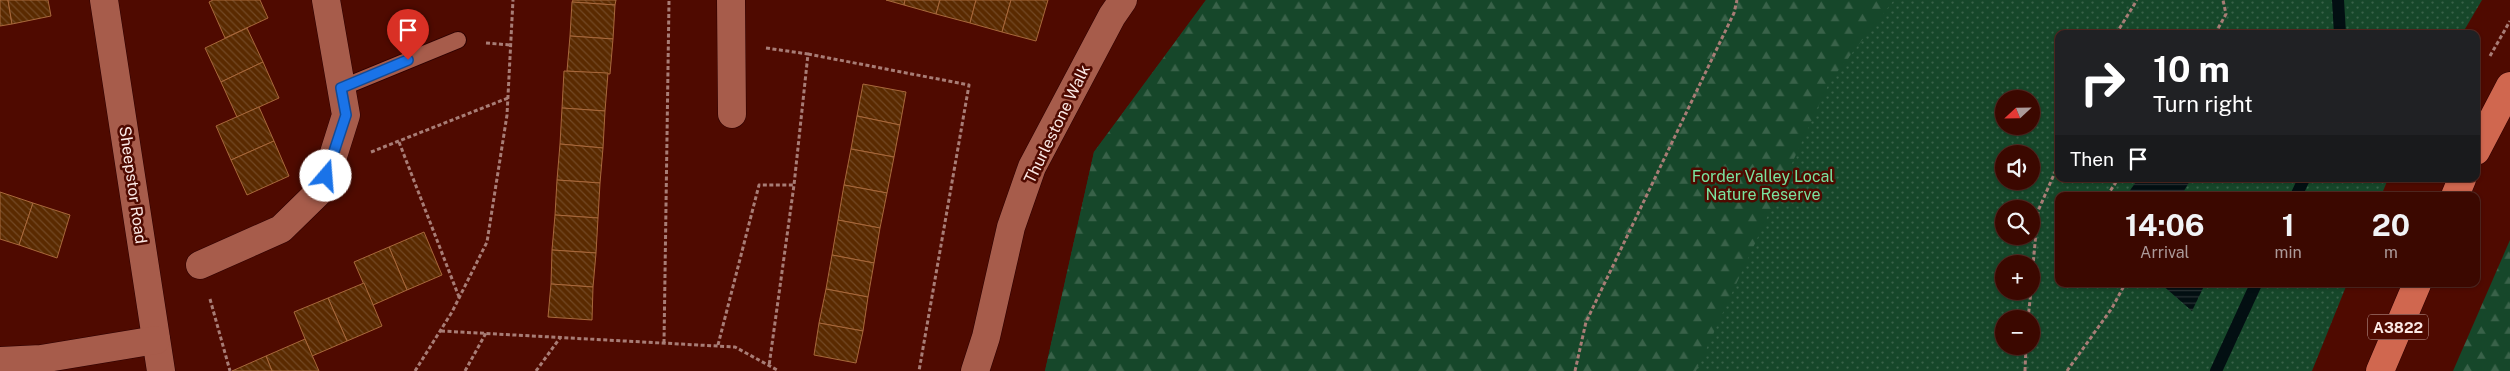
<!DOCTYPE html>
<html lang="en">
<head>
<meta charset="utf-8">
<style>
  body { margin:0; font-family:"Public Sans",sans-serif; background:#42110a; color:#f1f3f6; height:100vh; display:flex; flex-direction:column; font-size:19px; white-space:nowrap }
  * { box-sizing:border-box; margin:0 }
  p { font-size:16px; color:#ac9a99 }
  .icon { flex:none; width:28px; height:28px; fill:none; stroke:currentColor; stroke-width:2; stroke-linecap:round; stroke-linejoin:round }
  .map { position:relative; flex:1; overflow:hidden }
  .details { position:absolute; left:2055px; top:192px; width:425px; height:95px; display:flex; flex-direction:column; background:#3b0800; border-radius:10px; box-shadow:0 1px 4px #0004,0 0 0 1px #542922 }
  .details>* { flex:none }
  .guide { position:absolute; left:2055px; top:30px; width:425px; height:152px; border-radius:10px; box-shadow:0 1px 4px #0004,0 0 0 1px #542922; background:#202124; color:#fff; overflow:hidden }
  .needle { width:32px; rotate:248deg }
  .controls { position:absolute; left:1995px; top:90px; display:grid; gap:10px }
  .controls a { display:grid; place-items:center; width:45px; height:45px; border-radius:50%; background:#3b0800; box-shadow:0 1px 4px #0004,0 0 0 1px #542922; font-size:25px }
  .pin { position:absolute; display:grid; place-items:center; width:42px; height:42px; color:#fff; margin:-51px -21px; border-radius:50% 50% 50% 0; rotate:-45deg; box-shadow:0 0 5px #0007 }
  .pin .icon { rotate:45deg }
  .me { position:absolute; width:55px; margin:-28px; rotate:18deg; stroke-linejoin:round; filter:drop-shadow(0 0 4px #0008) }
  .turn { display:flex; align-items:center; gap:18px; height:105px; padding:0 15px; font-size:22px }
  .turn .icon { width:65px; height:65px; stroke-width:2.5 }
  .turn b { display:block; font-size:35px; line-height:42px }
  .then { display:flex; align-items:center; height:48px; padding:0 15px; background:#0003; gap:10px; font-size:19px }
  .eta { display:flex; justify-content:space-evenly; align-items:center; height:85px; text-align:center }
  .eta b { font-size:30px; font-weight:700; line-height:35px }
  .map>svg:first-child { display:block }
  .green { fill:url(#green-dots); fill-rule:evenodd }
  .forest { fill:url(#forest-firs) }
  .water { fill:url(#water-rules) }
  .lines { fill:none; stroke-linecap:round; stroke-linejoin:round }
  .stream { stroke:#030f12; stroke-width:12 }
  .building { fill:url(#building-back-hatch); stroke:#a8683b }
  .service-casing { stroke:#2c0000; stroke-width:18 }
  .minor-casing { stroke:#2c0000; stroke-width:29 }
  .primary-casing { stroke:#2c0000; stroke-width:29 }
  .path { stroke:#a87d76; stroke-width:3; stroke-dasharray:4 2.5; stroke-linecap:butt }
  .service { stroke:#a75c4b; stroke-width:16 }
  .minor { stroke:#a75c4b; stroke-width:28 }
  .primary { stroke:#d0674f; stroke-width:28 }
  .route-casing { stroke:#114b97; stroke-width:12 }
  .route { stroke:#1a73e8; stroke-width:9 }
  .labels { text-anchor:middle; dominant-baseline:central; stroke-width:5; stroke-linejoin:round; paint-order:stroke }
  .shield { fill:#4f0a00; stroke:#c7a6a0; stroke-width:1 }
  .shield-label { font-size:15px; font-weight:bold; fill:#fbe9e5 }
  .street-label { font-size:16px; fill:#fbe9e5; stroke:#4f0a00 }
  .park-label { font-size:16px; fill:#7ae39f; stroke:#4f0a00 }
</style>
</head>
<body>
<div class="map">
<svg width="2510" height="371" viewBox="0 0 2510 371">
  <defs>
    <pattern id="green-dots" width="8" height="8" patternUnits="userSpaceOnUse" patternTransform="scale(1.25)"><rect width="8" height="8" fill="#16472a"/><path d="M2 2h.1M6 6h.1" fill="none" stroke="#396249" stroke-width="1.8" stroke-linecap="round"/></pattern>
    <pattern id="forest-firs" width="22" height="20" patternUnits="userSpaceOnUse" patternTransform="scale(1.25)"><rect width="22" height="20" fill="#16472a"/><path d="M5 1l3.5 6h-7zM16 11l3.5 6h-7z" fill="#396249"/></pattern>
    <pattern id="water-rules" width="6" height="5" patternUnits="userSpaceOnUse" patternTransform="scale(1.25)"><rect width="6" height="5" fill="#030f12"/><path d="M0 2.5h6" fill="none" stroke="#293234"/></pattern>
    <pattern id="building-back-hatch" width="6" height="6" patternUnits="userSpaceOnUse" patternTransform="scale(1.25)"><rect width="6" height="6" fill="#5a2a00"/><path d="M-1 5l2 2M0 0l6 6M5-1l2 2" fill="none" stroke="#734925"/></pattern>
  </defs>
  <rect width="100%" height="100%" fill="#4f0a00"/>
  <path class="green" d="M1206,0H2482L2462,34H2059V179H2388L2381,196H2059V284H2347L2312,371H1045L1094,152ZM2004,99H2031V126H2004ZM2004,154H2031V181H2004ZM2004,209H2031V236H2004ZM2004,264H2031V291H2004ZM2004,319H2031V346H2004Z"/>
  <g class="forest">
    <polygon points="1206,0 1894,0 1830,81 1696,371 1045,371 1094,152"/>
    <polygon points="2510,240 2510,371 2453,371"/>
  </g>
  <g class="water">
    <polygon points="2138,179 2191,179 2181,196 2126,196"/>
    <polygon points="2161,284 2205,284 2192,311"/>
  </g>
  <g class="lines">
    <g class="stream">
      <polyline points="2338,0 2340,34"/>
      <polyline points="2296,196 2304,179"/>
      <polyline points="2216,371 2256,284"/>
    </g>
  </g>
  <g class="building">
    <polygon points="0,0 8,0 12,24 0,26"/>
    <polygon points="8,0 48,0 51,16 12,24"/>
    <polygon points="213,0 260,0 268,18 225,38 209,2"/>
    <polygon points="573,0 616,0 615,5 572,2"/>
    <polygon points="886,0 905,0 904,5"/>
    <polygon points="905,0 940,0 936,14 904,5"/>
    <polygon points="940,0 976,0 970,23 936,14"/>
    <polygon points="976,0 1011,0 1002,32 970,23"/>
    <polygon points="1011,0 1048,0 1036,41 1002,32"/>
    <polygon points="572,2 615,5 613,39 570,36"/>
    <polygon points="247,28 263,62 221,82 205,48"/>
    <polygon points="570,36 613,39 610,74 567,71"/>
    <polygon points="263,62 279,98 237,117 221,82"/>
    <polygon points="564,71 608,73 605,111 562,108"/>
    <polygon points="863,84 906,92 900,125 857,116"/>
    <polygon points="259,107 274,141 231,160 216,126"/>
    <polygon points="562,108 605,111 603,148 560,144"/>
    <polygon points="857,116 900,125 894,157 851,149"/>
    <polygon points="274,141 289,176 247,195 231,160"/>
    <polygon points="560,144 603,148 600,183 557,180"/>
    <polygon points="851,149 894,157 887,193 844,185"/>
    <polygon points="557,180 600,183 598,218 555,215"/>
    <polygon points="844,185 887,193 880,228 838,220"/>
    <polygon points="0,192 33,203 19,245 0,239"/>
    <polygon points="33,203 70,215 57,258 19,245"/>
    <polygon points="555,215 598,218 596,253 552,250"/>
    <polygon points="838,220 880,228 874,263 832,255"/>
    <polygon points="424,232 442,275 407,290 389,247"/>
    <polygon points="389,247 407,290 373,305 354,262"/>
    <polygon points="552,250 596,253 593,287 551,284"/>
    <polygon points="832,255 874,263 868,297 826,289"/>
    <polygon points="364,283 382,326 347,341 328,298"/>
    <polygon points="551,284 593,287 592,320 548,317"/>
    <polygon points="826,289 868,297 863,331 819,323"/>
    <polygon points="328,298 347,341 312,356 294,312"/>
    <polygon points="819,323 863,331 856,363 814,355"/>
    <polygon points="305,339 319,371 272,371 266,356"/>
    <polygon points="266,356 272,371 232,371"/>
  </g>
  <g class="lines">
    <defs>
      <polyline id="service" points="341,88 458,40"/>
      <g id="minor">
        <polyline points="104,0 161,371"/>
        <polyline points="731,0 732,114"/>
        <polyline points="200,265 281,229 323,188 346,115 326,0"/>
        <polyline points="0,361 41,359 156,340"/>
        <polyline points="975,371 986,337 1011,227 1032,167 1112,16 1123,0"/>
      </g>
      <g id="primary">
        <polyline points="2476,151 2510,86"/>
        <polyline points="2455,196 2462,179"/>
        <polyline points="2380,371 2417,284"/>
      </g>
    </defs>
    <use href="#service" class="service-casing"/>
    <use href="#minor" class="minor-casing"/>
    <use href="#primary" class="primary-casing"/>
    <g class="path">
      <polyline points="2116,34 2137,0"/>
      <polyline points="2215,34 2226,14 2223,0"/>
      <polyline points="486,43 510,45"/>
      <polyline points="766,48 808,54 794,185 769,366"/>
      <polyline points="808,54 969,85 919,371"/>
      <polyline points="2490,56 2510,21"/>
      <polyline points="399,142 459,297"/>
      <polyline points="371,152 508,98"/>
      <polyline points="2107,196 2118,179"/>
      <polyline points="2031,287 2038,211 2059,163"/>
      <polyline points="210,299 230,371"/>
      <polyline points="2028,319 2031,291"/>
      <polyline points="441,331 735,347 779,371"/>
      <polyline points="664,343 669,0"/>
      <polyline points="718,345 759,185 794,185"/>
      <polyline points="415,371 452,312 487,242 507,115 513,0"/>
      <polyline points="465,371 486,333"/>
      <polyline points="536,371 560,338"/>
      <polyline points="1575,371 1586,322 1734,13 1737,0"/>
      <polyline points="2025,371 2026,346"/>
      <polyline points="2067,371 2112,308 2125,284"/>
    </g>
    <use href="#service" class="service"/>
    <use href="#minor" class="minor"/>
    <use href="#primary" class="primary"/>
  </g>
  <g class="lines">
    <defs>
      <polyline id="route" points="326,176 346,115 341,88 408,60"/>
    </defs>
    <use href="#route" class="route-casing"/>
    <use href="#route" class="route"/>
  </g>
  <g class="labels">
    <rect class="shield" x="2368" y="314.5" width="60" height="25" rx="4"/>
    <g class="shield-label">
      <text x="2398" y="327">A3822</text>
    </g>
    <g class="street-label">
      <text transform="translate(1057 124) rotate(-64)">Thurlestone Walk</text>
      <text transform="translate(133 185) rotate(82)">Sheepstor Road</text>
    </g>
    <g class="park-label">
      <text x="1763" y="176">Forder Valley Local<tspan x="1763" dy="18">Nature Reserve</tspan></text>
    </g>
  </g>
</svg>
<div class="controls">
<a><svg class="needle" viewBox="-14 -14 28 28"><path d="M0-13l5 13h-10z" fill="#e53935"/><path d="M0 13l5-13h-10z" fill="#ac9a99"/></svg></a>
<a><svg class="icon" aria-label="sound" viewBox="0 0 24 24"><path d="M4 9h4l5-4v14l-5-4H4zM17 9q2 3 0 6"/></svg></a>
<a><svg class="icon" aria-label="search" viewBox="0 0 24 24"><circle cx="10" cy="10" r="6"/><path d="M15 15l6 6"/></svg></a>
<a>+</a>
<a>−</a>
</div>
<div class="pin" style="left:408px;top:60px;background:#d93025"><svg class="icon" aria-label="arrive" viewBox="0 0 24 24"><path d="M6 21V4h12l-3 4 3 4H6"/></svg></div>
<svg class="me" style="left:326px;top:176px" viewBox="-20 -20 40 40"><circle r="19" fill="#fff"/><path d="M0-13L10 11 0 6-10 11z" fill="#1a73e8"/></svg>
<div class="guide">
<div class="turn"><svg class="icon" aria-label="right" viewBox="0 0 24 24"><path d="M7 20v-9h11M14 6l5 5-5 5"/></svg><div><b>10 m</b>Turn right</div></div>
<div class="then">Then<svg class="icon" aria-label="arrive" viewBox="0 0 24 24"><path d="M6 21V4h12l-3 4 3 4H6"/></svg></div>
</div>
<section class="details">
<div class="eta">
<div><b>14:06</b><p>Arrival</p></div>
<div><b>1</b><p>min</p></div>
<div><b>20</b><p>m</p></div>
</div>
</section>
</div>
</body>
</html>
